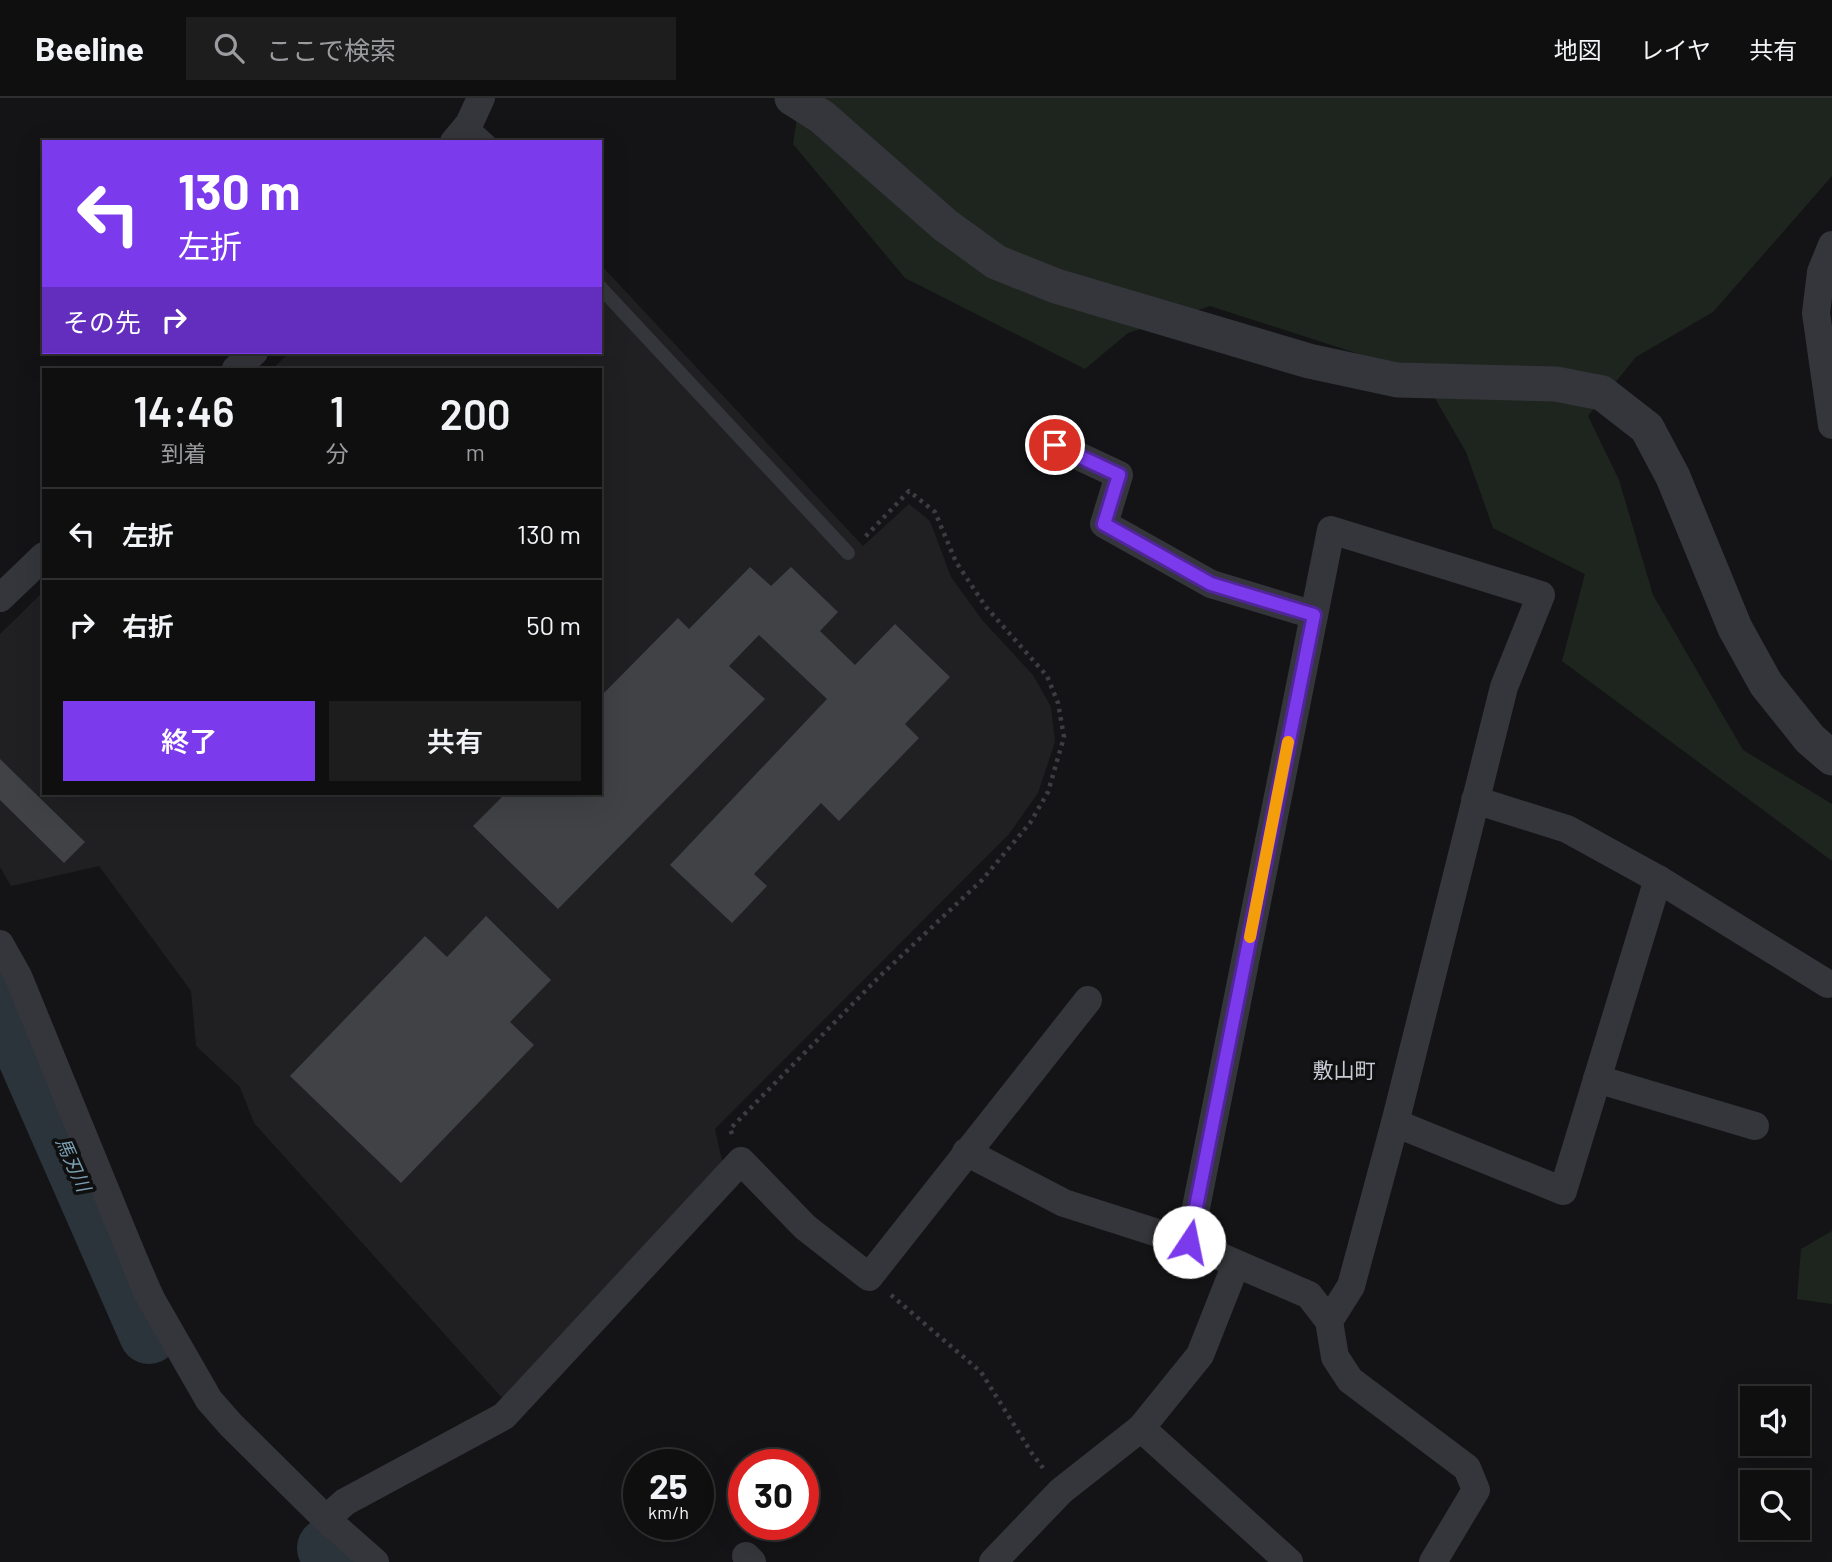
<!DOCTYPE html>
<html lang="ja">
<head>
<meta charset="utf-8">
<style>
  body { margin:0; font-family:Barlow,"Noto Sans JP",sans-serif; background:#1d1d1e; color:#f1f3f6; height:100vh; display:flex; flex-direction:column; font-size:26px; white-space:nowrap }
  * { box-sizing:border-box; margin:0 }
  p { font-size:23px; color:#9b9c9f }
  .icon { flex:none; width:38px; height:38px; fill:none; stroke:currentColor; stroke-width:2; stroke-linecap:round; stroke-linejoin:round }
  .map { position:relative; flex:1; overflow:hidden }
  .details { position:absolute; left:42px; top:270px; width:560px; height:427px; display:flex; flex-direction:column; background:#0f0f10; border-radius:0px; box-shadow:0 7px 28px #0002,0 0 0 2px #2f2f30 }
  .details>* { flex:none }
  .top-card { position:absolute; left:42px; top:42px; width:560px; height:214px; border-radius:0px; box-shadow:0 7px 28px #0002,0 0 0 2px #2f2f30; background:#7c3aed; color:#fff; overflow:hidden }
  .controls { position:absolute; left:1740px; top:1288px; display:grid; gap:14px }
  .controls a { display:grid; place-items:center; width:70px; height:70px; border-radius:0px; background:#0f0f10; box-shadow:0 7px 28px #0002,0 0 0 2px #2f2f30; font-size:35px }
  .speed { position:absolute; left:623px; top:1351px; display:flex; gap:14px; font-size:35px; font-weight:700; text-align:center }
  .speed>* { display:grid; place-content:center; width:91px; height:91px; border-radius:50%; background:#0f0f10; box-shadow:0 7px 28px #0002,0 0 0 2px #2f2f30; line-height:1 }
  .speed small { font-size:18px; font-weight:400 }
  .speed .limit { border:10px solid #d22; background:#fff; color:#111 }
  .pin { position:absolute; display:grid; place-items:center; width:60px; height:60px; color:#fff; margin:-30px; border:4px solid #fff; border-radius:50%; box-shadow:0 2px 7px #0007 }
  .me { position:absolute; width:77px; margin:-38px; rotate:11deg; stroke-linejoin:round; filter:drop-shadow(0 0 5px #0008) }
  .turn { display:flex; align-items:center; gap:24px; height:147px; padding:0 21px; font-size:32px }
  .turn .icon { width:91px; height:91px; stroke-width:2.5 }
  .turn b { display:block; font-size:49px; line-height:60px }
  .then { display:flex; align-items:center; height:66px; padding:0 21px; background:#0003; gap:14px; font-size:26px }
  .eta { display:flex; justify-content:space-evenly; align-items:center; height:119px; text-align:center }
  .eta b { font-size:42px; font-weight:600; line-height:49px }
  .cta { display:flex; gap:14px; margin-top:auto; padding:14px 21px }
  .cta a { flex:1; height:80px; border-radius:0px; background:#7c3aed; color:#fff; font-size:28px; font-weight:600; line-height:80px; text-align:center }
  .cta a+a { background:#1d1d1e; color:#f1f3f6 }
  ul { padding:0; list-style:none }
  li { display:flex; align-items:center; gap:21px; height:91px; padding:0 21px; border-top:2px solid #2f2f30 }
  li div { flex:1 }
  li b { display:block; font-size:26px }
  li em { font-style:normal }
  header { display:flex; align-items:center; gap:42px; box-sizing:border-box; height:98px; padding:0 35px; background:#0f0f10; border-bottom:2px solid #2f2f30 }
  header strong { font-size:33px }
  nav { display:flex; gap:38px; margin-inline-start:auto; font-size:24px }
  .search { width:490px; height:63px; background:#1d1d1e; display:flex; align-items:center; gap:18px; box-sizing:border-box; padding:0 24px; border-radius:0px; color:#9b9c9f; font-size:26px }
  .map>svg:first-child { display:block }
  .built { fill:#202023 }
  .green { fill:#1e251e }
  .lines { fill:none; stroke-linecap:round; stroke-linejoin:round }
  .river { stroke:#2a343a; stroke-width:60 }
  .building { fill:#404246 }
  .path { stroke:#3b3d42; stroke-width:4.5; stroke-dasharray:3.5 5; stroke-linecap:butt }
  .service { stroke:#35363b; stroke-width:14 }
  .minor { stroke:#35363b; stroke-width:28 }
  .tertiary { stroke:#35363b; stroke-width:35 }
  .route-casing { stroke:#51269a; stroke-width:18 }
  .route { stroke:#7c3aed; stroke-width:12 }
  .slow { stroke:#f59e0b; stroke-width:12 }
  .labels { text-anchor:middle; dominant-baseline:central; stroke-width:7; stroke-linejoin:round; paint-order:stroke }
  .water-label { font-size:19px; font-style:italic; fill:#7b9eb2; stroke:#0f0f10 }
  .quarter-label { font-size:21px; fill:#c6cad2; stroke:#0f0f10 }
</style>
</head>
<body>
<header>
<strong>Beeline</strong>
<div class="search"><svg class="icon" aria-label="search" viewBox="0 0 24 24"><circle cx="10" cy="10" r="6"/><path d="M15 15l6 6"/></svg>ここで検索</div>
<nav><a>地図</a><a>レイヤ</a><a>共有</a></nav>
</header>
<div class="map">
<svg width="1832" height="1464" viewBox="0 0 1832 1464">
  <rect width="100%" height="100%" fill="#141416"/>
  <polygon class="built" points="600,166 863,448 909,406 930,423 951,479 983,523 1033,577 1051,609 1055,644 1038,695 1009,736 715,1031 724,1072 503,1301 254,1025 240,989 196,948 191,893 99,768 11,788 0,769 0,536 44,493 44,695 600,695 600,271 272,271 290,254 600,254"/>
  <g class="green">
    <polygon points="800,0 1832,0 1832,78 1713,214 1636,259 1588,318 1619,382 1653,497 1743,652 1832,706 1832,763 1562,563 1585,476 1493,430 1466,354 1421,276 1210,208 1128,235 1085,271 905,180 793,46"/>
    <polygon points="1832,1133 1832,1206 1797,1201 1801,1151"/>
  </g>
  <g class="lines">
    <g class="river">
      <polyline points="0,896 149,1236"/>
      <polyline points="327,1450 344,1464"/>
    </g>
  </g>
  <g class="building">
    <polygon points="750,469 771,488 791,469 838,514 820,533 855,567 895,526 950,579 905,626 919,640 839,723 821,705 754,776 767,788 732,825 670,767 827,601 759,537 729,568 765,601 558,811 473,728 506,695 600,695 600,599 678,520 689,531"/>
    <polygon points="0,661 85,744 64,765 0,702"/>
    <polygon points="486,818 551,882 510,924 534,947 401,1085 290,978 425,838 447,859"/>
  </g>
  <g class="lines">
    <g class="path">
      <polyline points="732,1036 730,1031 880,878 982,782 1030,725 1048,694 1064,639 1058,605 1047,578 986,509 956,464 935,414 909,393 863,441"/>
      <polyline points="891,1197 981,1274 1031,1354 1043,1370"/>
    </g>
    <g class="service">
      <polyline points="469,26 489,44"/>
      <polyline points="600,189 848,455"/>
    </g>
    <g class="minor">
      <polyline points="454,44 469,26 481,0"/>
      <polyline points="1832,147 1821,174 1816,215 1832,327"/>
      <polyline points="236,271 254,254"/>
      <polyline points="1055,347 1119,377 1104,426 1211,486 1314,517"/>
      <polyline points="0,500 44,458"/>
      <polyline points="1475,702 1567,731 1658,781 1828,886"/>
      <polyline points="0,846 18,878 147,1194 209,1302 231,1327 326,1421 375,1464"/>
      <polyline points="1597,981 1755,1028"/>
      <polyline points="1395,1025 1563,1093 1658,781"/>
      <polyline points="966,1054 1064,1105 1189,1145"/>
      <polyline points="1329,1223 1351,1188 1395,1025 1504,589 1541,497 1331,432 1189,1145 1309,1197 1329,1223 1335,1259 1350,1282 1467,1370 1476,1392 1433,1464"/>
      <polyline points="1141,1330 1289,1464"/>
      <polyline points="326,1421 345,1404 504,1318 741,1063 805,1129 869,1179 1088,902"/>
      <polyline points="746,1458 752,1464"/>
      <polyline points="993,1464 1061,1393 1141,1330 1200,1257 1236,1166"/>
    </g>
    <polyline class="tertiary" points="792,0 822,19 945,127 996,164 1056,188 1309,263 1397,282 1556,286 1602,295 1647,330 1673,379 1735,530 1766,586 1810,641 1832,660"/>
  </g>
  <g class="lines">
    <defs>
      <polyline id="route" points="1055,347 1119,377 1104,426 1211,486 1314,517 1189,1144"/>
    </defs>
    <use href="#route" class="route-casing"/>
    <use href="#route" class="route"/>
    <polyline class="slow" points="1250,839 1288,644"/>
  </g>
  <g class="labels">
    <g class="water-label">
      <text transform="translate(74 1066) rotate(66)">馬刃川</text>
    </g>
    <g class="quarter-label">
      <text x="1344" y="971">敷山町</text>
    </g>
  </g>
</svg>
<div class="controls">
<a><svg class="icon" aria-label="sound" viewBox="0 0 24 24"><path d="M4 9h4l5-4v14l-5-4H4zM17 9q2 3 0 6"/></svg></a>
<a><svg class="icon" aria-label="search" viewBox="0 0 24 24"><circle cx="10" cy="10" r="6"/><path d="M15 15l6 6"/></svg></a>
</div>
<div class="speed"><div>25<small>km/h</small></div><div class="limit">30</div></div>
<div class="pin" style="left:1055px;top:347px;background:#d93025"><svg class="icon" aria-label="arrive" viewBox="0 0 24 24"><path d="M6 21V4h12l-3 4 3 4H6"/></svg></div>
<svg class="me" style="left:1189px;top:1144px" viewBox="-20 -20 40 40"><circle r="19" fill="#fff"/><path d="M0-13L10 11 0 6-10 11z" fill="#7c3aed"/></svg>
<div class="top-card">
<div class="turn"><svg class="icon" aria-label="left" viewBox="0 0 24 24"><path d="M17 20v-9H6M10 6l-5 5 5 5"/></svg><div><b>130 m</b>左折</div></div>
<div class="then">その先<svg class="icon" aria-label="right" viewBox="0 0 24 24"><path d="M7 20v-9h11M14 6l5 5-5 5"/></svg></div>
</div>
<section class="details">
<div class="eta">
<div><b>14:46</b><p>到着</p></div>
<div><b>1</b><p>分</p></div>
<div><b>200</b><p>m</p></div>
</div>
<ul>
<li><svg class="icon" aria-label="left" viewBox="0 0 24 24"><path d="M17 20v-9H6M10 6l-5 5 5 5"/></svg><div><b>左折</b></div><em>130 m</em></li>
<li><svg class="icon" aria-label="right" viewBox="0 0 24 24"><path d="M7 20v-9h11M14 6l5 5-5 5"/></svg><div><b>右折</b></div><em>50 m</em></li>
</ul>
<div class="cta"><a>終了</a><a>共有</a></div>
</section>
</div>
</body>
</html>
